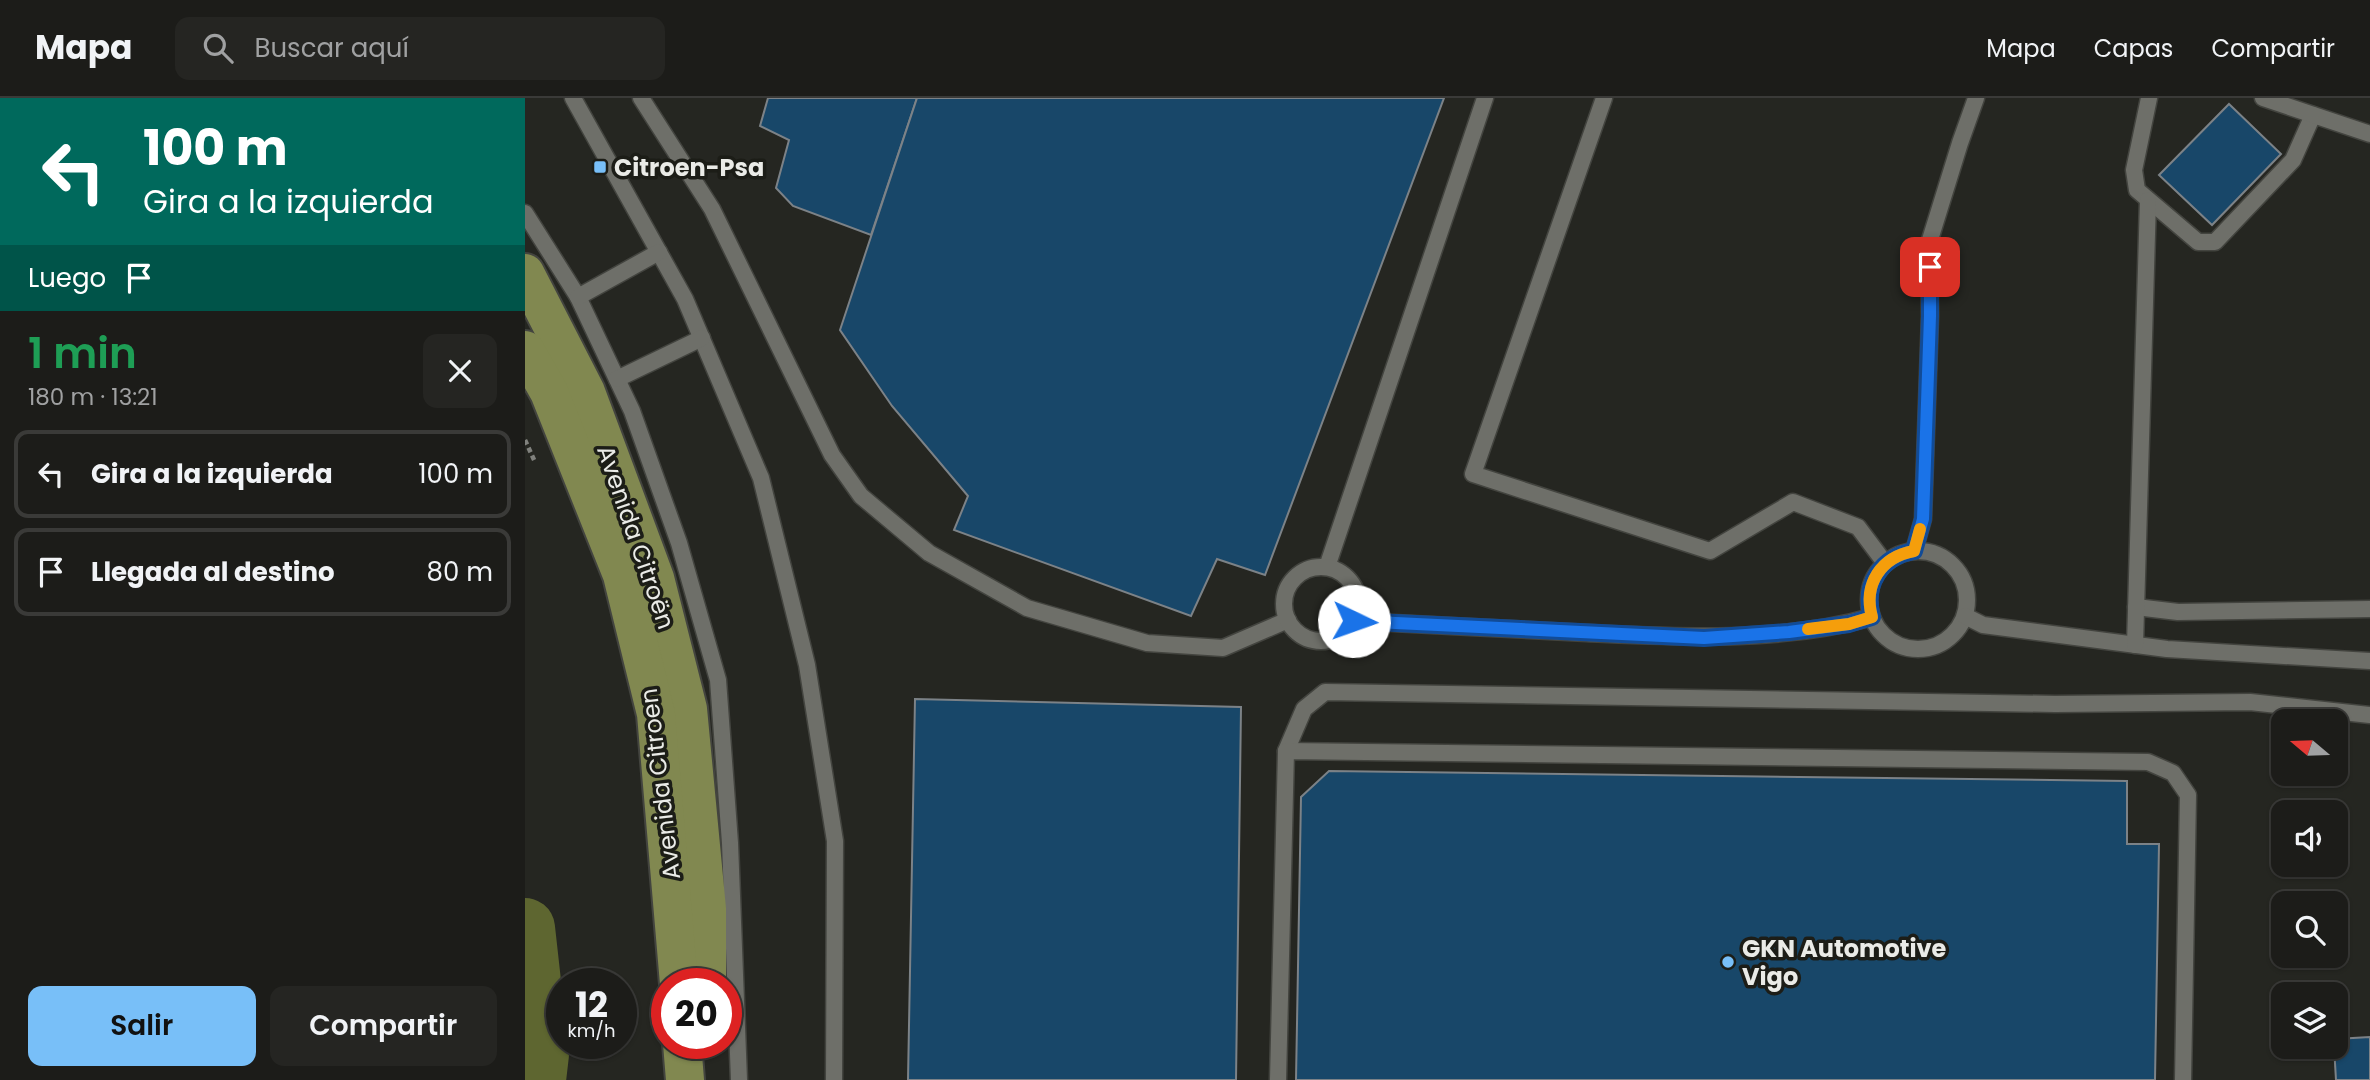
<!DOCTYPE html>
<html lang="es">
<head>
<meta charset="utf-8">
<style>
  body { margin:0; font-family:Poppins,sans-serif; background:#252522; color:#f1f3f6; height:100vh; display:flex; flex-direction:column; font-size:26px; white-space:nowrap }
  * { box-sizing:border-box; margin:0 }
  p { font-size:23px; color:#a0a1a2 }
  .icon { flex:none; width:38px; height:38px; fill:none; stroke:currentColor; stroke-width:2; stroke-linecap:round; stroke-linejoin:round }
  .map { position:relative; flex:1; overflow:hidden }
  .sheet { display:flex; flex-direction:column; background:#1c1c19; width:525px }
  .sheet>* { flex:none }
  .guide { background:#00695c; color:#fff; overflow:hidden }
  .needle { width:46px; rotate:289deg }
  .fabs { position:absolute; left:1746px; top:611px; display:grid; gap:14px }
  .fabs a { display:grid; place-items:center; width:77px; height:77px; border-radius:14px; background:#1c1c19; box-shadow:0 2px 5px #0004,0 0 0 2px #3a3a38; font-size:35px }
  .speed { position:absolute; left:21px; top:870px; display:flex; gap:14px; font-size:35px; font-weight:700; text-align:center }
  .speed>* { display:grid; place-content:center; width:91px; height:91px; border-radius:50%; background:#1c1c19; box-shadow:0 2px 5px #0004,0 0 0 2px #3a3a38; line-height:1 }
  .speed small { font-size:18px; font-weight:400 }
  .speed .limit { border:10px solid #d22; background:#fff; color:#111 }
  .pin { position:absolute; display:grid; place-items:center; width:60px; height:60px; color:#fff; margin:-30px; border-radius:14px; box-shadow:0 4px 10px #0006 }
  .me { position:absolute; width:77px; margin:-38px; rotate:93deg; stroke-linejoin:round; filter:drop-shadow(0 0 5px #0008) }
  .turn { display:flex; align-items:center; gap:24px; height:147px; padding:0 28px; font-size:32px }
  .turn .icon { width:91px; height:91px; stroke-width:2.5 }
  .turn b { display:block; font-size:49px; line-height:60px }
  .then { display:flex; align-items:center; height:66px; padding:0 28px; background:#0003; gap:14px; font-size:26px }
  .round { display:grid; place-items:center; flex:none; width:74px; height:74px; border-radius:14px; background:#252522 }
  .headline { display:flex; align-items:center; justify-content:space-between; height:119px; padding:0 28px }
  h1 { font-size:42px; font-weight:600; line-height:52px; color:#1e9e55 }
  .action { display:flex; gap:14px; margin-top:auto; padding:14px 28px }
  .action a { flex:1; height:80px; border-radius:14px; background:#78bff8; color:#111; font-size:28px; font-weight:600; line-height:80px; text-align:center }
  .action a+a { background:#252522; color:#f1f3f6 }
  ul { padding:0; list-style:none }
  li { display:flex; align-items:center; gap:21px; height:88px; margin:0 14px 10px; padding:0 14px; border:4px solid #3a3a38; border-radius:14px }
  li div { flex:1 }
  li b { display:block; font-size:26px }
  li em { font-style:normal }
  header { display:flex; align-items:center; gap:42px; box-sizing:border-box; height:98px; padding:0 35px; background:#1c1c19; border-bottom:2px solid #3a3a38 }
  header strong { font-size:33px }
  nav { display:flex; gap:38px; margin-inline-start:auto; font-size:24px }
  .search { width:490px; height:63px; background:#252522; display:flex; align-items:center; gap:18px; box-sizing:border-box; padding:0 24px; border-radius:14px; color:#a0a1a2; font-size:26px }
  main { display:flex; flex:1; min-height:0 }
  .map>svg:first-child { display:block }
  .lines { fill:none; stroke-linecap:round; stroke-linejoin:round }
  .river { stroke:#5e6630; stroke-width:60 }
  .building { fill:#184769; stroke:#7c8287; stroke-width:2 }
  .service-casing { stroke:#43443f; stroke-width:19 }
  .primary-casing { stroke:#43443f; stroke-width:42 }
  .path { stroke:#80817d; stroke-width:4.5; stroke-dasharray:5 3.5; stroke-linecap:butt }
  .service { stroke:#6e6f69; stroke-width:16 }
  .primary { stroke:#818850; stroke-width:38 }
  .route-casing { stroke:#114b97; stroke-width:18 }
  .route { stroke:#1a73e8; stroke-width:12 }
  .slow { stroke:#f59e0b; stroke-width:12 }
  .poi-dot { fill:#78bff8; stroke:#1c1d17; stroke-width:2.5 }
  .labels { text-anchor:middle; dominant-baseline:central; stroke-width:7; stroke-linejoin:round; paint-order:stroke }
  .poi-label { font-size:24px; font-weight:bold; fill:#eaebe7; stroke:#1c1d17; text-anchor:start }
  .street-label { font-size:24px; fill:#eaebe7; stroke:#1c1d17 }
</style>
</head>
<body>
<header>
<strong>Mapa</strong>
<div class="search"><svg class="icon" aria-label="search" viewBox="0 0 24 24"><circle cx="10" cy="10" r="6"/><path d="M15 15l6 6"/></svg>Buscar aquí</div>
<nav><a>Mapa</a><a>Capas</a><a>Compartir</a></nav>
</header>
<main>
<section class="sheet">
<div class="guide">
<div class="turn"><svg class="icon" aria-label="left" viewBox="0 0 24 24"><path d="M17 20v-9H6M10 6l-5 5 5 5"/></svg><div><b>100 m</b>Gira a la izquierda</div></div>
<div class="then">Luego<svg class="icon" aria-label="arrive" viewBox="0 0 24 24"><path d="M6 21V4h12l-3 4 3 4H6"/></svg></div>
</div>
<div class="headline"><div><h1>1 min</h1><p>180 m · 13:21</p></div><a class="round"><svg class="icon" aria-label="close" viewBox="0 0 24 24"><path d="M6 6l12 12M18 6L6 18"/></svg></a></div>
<ul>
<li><svg class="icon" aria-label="left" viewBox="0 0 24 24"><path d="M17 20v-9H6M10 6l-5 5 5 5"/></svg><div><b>Gira a la izquierda</b></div><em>100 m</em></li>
<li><svg class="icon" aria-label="arrive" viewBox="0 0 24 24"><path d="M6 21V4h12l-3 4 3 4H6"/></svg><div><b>Llegada al destino</b></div><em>80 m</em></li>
</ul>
<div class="action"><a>Salir</a><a>Compartir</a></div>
</section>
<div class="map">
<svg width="1845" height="982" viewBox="0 0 1845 982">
  <rect width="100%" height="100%" fill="#252621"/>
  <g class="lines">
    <polyline class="river" points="0,830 14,956 11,982"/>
  </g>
  <g class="building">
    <polygon points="243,0 392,0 346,137 268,108 251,90 264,42 235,28"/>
    <polygon points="392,0 919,0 740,477 692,461 666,518 429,432 443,398 367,308 315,232"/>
    <polygon points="1704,6 1756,56 1687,127 1634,77"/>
    <polygon points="390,601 716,609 711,982 383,982"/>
    <polygon points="804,673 1602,683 1602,746 1634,746 1630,982 771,982 776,699"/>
    <polygon points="1845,939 1845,982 1811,982 1809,948 1811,948 1811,941"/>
  </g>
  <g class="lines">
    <defs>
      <g id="service">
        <polyline points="48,0 160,201 236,380 282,567 310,743 309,982"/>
        <polyline points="116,0 187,111 307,357 336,398 404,455 502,510 622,545 698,550 763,522"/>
        <polyline points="1079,0 948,376 1185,453 1268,404 1333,429 1360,465"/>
        <polyline points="1624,0 1609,72 1612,92 1673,144 1690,144 1768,62 1788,17"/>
        <polyline points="1738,0 1845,36"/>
        <polyline points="0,115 53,199 107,313 154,445 193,582 205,745 214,982"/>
        <polyline points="53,199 134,154"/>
        <polyline points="92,281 177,240"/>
        <circle cx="1393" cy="502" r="49"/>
        <polyline points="1389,453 1398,421 1405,218 1404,145 1435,45 1451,0"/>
        <polyline points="802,469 960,0"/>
        <circle cx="796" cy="506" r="37"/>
        <polyline points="1611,509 1653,514 1845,511"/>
        <polyline points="1440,518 1458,527 1642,551 1845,563"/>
        <path d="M829,523C907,527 984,531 1062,535C1157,539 1255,545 1347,519"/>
        <polyline points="1610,547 1623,102"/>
        <polyline points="761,653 779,611 800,594 1530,606 1725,604 1845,617"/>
        <polyline points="753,982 761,653 1623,664 1648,675 1663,697 1658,982"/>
      </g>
      <g id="primary">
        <polyline points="0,175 61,294 130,480 163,611 182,811 182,886"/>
        <polyline points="0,252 24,294 97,477 131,616 154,886"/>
        <polyline points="157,945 160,982"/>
      </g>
    </defs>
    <use href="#service" class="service-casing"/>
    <use href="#primary" class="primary-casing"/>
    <polyline class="path" points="0,342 10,364"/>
    <use href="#service" class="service"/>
    <use href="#primary" class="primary"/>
  </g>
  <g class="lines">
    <defs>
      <path id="route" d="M829,523L1179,540L1264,534L1324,526L1347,519C1338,486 1356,459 1389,453L1398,421L1405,218V169"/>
    </defs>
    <use href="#route" class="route-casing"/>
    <use href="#route" class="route"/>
    <path class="slow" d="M1283,531L1324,526L1347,519C1338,486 1356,459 1389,453L1395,431"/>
  </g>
  <g class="poi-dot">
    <rect x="68" y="62" width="14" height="14" rx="3.5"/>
    <circle cx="1203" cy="864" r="7"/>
  </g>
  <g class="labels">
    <g class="poi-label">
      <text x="89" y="69">Citroen-Psa</text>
      <text x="1217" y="850">GKN Automotive<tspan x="1217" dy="28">Vigo</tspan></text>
    </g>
    <g class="street-label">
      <text transform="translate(111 439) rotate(71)">Avenida Citroën</text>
      <text transform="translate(135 686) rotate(-97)">Avenida Citroen</text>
    </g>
  </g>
</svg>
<div class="fabs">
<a><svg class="needle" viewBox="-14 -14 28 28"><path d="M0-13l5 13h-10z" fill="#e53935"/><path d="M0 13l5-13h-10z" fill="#a0a1a2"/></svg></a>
<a><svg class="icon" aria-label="sound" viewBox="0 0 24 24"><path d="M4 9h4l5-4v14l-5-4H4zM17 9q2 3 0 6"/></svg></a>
<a><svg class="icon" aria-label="search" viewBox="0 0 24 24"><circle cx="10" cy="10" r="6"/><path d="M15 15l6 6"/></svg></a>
<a><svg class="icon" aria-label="layers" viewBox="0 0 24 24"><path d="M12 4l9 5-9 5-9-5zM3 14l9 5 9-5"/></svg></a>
</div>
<div class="speed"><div>12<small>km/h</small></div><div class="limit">20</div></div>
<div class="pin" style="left:1405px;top:169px;background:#d93025"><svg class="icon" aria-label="arrive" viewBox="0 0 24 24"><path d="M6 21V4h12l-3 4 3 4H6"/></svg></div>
<svg class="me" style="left:829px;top:523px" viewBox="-20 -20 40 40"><circle r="19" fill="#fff"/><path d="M0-13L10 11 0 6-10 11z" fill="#1a73e8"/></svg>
</div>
</main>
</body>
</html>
